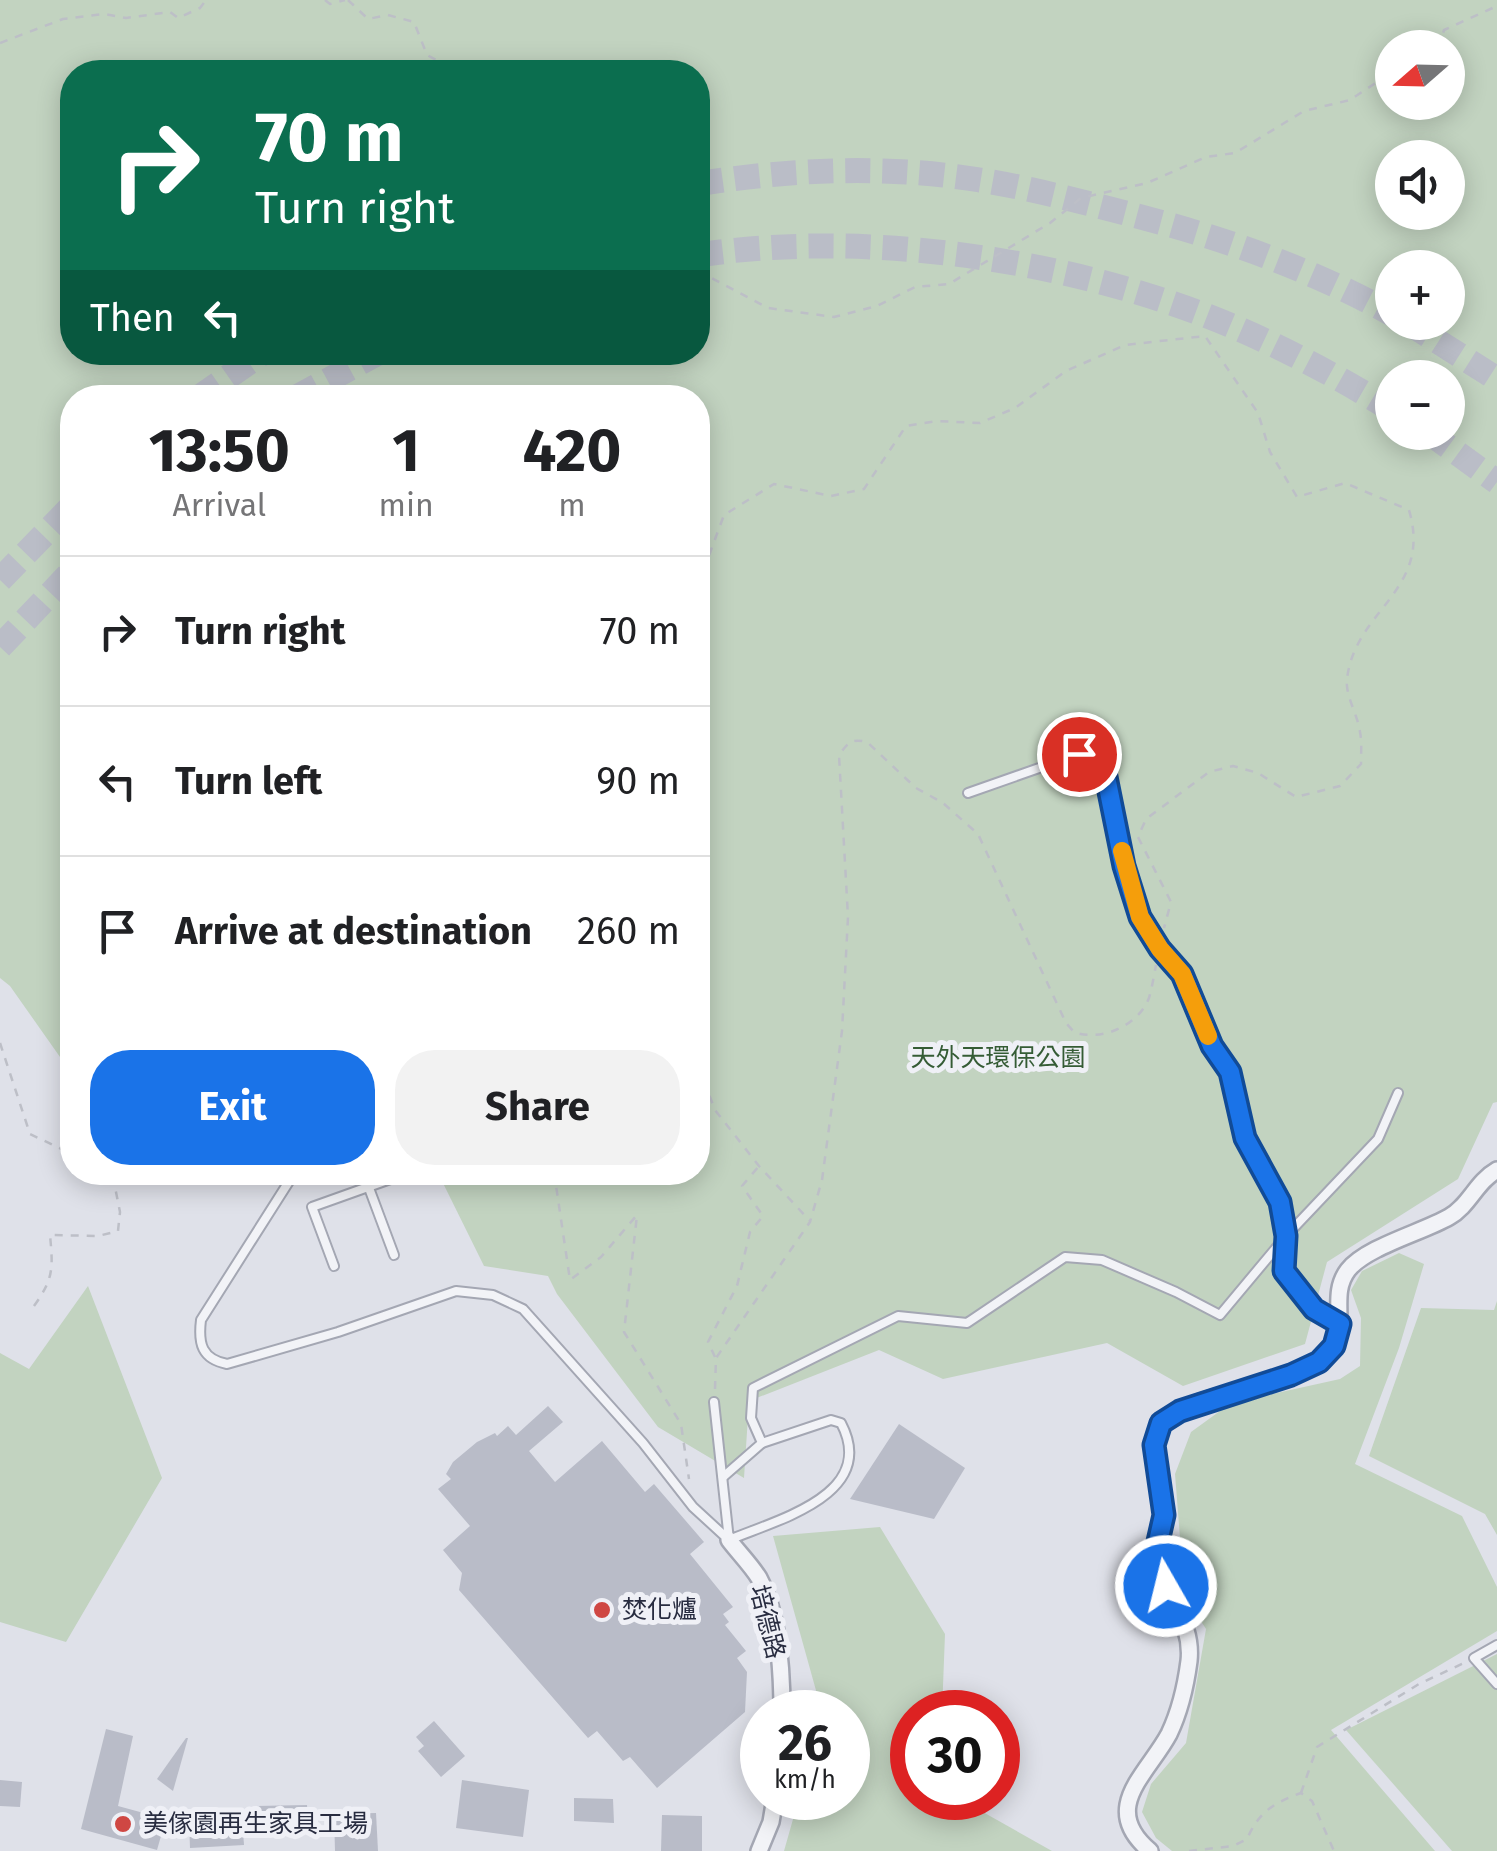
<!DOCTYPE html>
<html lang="en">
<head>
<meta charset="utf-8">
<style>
  body { margin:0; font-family:"Fira Sans","Noto Sans TC",sans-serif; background:#f2f2f2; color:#202124; height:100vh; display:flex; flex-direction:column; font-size:38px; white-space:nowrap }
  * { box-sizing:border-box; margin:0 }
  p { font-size:32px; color:#757577 }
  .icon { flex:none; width:55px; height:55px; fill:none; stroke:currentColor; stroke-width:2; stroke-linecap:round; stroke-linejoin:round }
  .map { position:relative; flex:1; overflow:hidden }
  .drawer { position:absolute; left:60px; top:385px; width:650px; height:800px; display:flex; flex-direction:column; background:#fff; border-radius:40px; box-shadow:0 5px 25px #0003 }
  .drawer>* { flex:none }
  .banner { position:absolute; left:60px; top:60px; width:650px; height:305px; border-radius:40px; box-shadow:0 5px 25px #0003; background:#0b6e4f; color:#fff; overflow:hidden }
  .needle { width:65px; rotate:250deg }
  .controls { position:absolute; left:1375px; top:30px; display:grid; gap:20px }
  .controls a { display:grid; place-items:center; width:90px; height:90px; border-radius:50%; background:#fff; box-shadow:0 5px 25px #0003; font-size:50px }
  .speed { position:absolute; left:740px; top:1690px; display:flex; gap:20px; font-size:50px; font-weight:700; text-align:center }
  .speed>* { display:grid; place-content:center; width:130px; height:130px; border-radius:50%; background:#fff; box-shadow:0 5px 25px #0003; line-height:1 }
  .speed small { font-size:25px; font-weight:400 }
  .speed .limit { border:15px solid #d22; background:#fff; color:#111 }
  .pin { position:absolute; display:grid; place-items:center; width:85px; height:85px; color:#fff; margin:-42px; border:5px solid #fff; border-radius:50%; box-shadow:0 2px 10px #0007 }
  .me { position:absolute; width:110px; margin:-55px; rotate:352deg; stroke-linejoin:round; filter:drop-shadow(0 0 8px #0008) }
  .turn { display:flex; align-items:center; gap:35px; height:210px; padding:0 30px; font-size:45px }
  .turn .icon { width:130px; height:130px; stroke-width:2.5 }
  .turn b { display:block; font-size:70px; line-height:85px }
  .then { display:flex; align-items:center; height:95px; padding:0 30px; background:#0003; gap:20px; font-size:38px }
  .eta { display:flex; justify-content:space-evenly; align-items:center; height:170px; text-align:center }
  .eta b { font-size:60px; font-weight:700; line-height:70px }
  .cta { display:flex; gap:20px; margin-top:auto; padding:20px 30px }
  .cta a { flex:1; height:115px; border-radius:40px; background:#1a73e8; color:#fff; font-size:40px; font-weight:700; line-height:115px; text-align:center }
  .cta a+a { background:#f2f2f2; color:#202124 }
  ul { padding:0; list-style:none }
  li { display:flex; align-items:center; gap:30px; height:150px; padding:0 30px; border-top:2px solid #e0e0e0 }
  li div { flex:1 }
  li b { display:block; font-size:38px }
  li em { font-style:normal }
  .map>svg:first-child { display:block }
  .green { fill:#c2d3c0; fill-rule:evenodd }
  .building { fill:#b9bcc8 }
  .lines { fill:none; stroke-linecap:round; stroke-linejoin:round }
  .trunk-tunnel { stroke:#babdc7; stroke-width:25; stroke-dasharray:25 12; stroke-linecap:butt }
  .service-casing { stroke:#a4a7b3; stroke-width:12 }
  .minor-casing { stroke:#a4a7b3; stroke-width:20 }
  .path { stroke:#bdbfc7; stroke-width:2.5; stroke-dasharray:8 8; stroke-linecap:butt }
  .service { stroke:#f2f3f7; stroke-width:8 }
  .minor { stroke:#f2f3f7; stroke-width:15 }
  .route-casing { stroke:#114b97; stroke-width:25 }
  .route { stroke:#1a73e8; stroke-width:18 }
  .slow { stroke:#f59e0b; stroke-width:18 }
  .poi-dot { fill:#cf4743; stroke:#eff0f6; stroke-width:4 }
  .labels { text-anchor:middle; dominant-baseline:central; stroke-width:10; stroke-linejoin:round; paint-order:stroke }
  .park-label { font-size:25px; fill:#355c35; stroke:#eff0f6 }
  .poi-label { font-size:25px; fill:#282c40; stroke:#eff0f6; text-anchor:start }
  .street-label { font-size:25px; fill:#282c40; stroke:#eff0f6 }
</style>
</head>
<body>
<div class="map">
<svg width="1497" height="1851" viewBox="0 0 1497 1851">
  <rect width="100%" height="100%" fill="#dfe1e9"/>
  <g class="green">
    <path d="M0,0H1497V1102L1493,1103L1458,1179L1327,1262L1305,1344L1183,1386L1107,1343L943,1379L879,1350L749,1401L744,1478L658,1427L557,1294L548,1276L484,1266L438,1173L698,1172V398H72V1074L10,986L0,978ZM1392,48H1448V102H1392ZM72,72H698V352H72ZM1392,158H1448V212H1392ZM1392,268H1448V322H1392ZM1392,378H1448V432H1392Z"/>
    <polygon points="1399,1253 1424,1264 1399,1348 1355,1464 1462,1516 1497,1587 1497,1631 1331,1730 1435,1851 1172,1851 1156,1838 1142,1812 1151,1784 1186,1743 1206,1629 1185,1596 1181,1551 1175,1474 1191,1432 1231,1403 1340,1379 1360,1366 1361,1318 1351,1290 1362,1271"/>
    <polygon points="88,1286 162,1478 66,1642 0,1622 0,1353 29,1369"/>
    <polygon points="1497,1301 1497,1535 1485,1514 1369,1456 1421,1308 1494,1310"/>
    <polygon points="880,1527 945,1634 942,1712 912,1712 912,1798 958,1798 1052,1851 784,1851 799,1798 848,1798 848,1712 822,1712 773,1536"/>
    <polygon points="1497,1654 1497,1851 1452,1851 1346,1730"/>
  </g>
  <g class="building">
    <polygon points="548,1406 563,1422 529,1451 555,1482 602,1441 645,1492 654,1484 704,1542 690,1554 733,1607 723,1614 729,1622 725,1625 746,1651 737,1658 747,1672 745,1712 657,1788 630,1757 623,1761 597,1731 588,1738 459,1590 462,1573 443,1550 470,1526 438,1489 451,1479 446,1474 453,1462 477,1442 495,1433 497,1436 508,1426 516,1435"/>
    <polygon points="899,1424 965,1468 934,1519 850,1499"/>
    <polygon points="434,1721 465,1756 441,1777 418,1751 424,1746 416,1737"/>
    <polygon points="106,1729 133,1736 118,1806 162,1818 159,1822 165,1822 157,1850 81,1829"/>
    <polygon points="186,1738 188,1738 173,1791 157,1779"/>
    <polygon points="0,1780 22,1782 20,1807 0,1806"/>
    <polygon points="462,1780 529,1790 523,1837 456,1828"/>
    <polygon points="574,1798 613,1799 614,1823 574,1821"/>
    <polygon points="307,1805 308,1821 256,1823 256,1806"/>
    <polygon points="376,1813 378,1851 335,1851 334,1814"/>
    <polygon points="662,1815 702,1816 702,1851 661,1851"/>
    <polygon points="242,1817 244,1845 190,1848 189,1820"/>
  </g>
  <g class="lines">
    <g class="trunk-tunnel">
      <path d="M698,184C789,169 888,165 980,180C1030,188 1079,201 1129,214C1221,237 1309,268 1392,314"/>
      <path d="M698,255C860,231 1048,256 1202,314C1268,339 1332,373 1392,410"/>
      <polyline points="1407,322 1497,379"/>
      <polyline points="198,398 264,352"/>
      <polyline points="295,398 380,352"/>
      <polyline points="1428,432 1497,482"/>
      <polyline points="0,580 72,506"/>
      <polyline points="0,647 72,571"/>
    </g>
    <defs>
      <g id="service">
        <polyline points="968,793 1079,754 1095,760 1105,772 1125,866 1140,917 1160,949 1182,973 1212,1045 1230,1072 1245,1138 1280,1202 1286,1236 1285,1271 1314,1309 1337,1322"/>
        <path d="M295,1172L201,1320C198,1344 202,1359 227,1364L338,1332L456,1291L493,1295L523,1309L643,1443L693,1507L729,1540"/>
        <polyline points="363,1172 394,1255"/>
        <polyline points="334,1266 312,1207 410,1172"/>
        <polyline points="714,1402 729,1540"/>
        <polyline points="723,1477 762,1443 751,1418 753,1388 898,1316 967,1323 1065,1257 1102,1260 1176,1292 1220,1315 1286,1236 1378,1139 1398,1093"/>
        <path d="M729,1540C776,1520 879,1495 841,1423L831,1420L762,1443"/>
        <polyline points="1497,1645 1474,1658 1497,1684"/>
      </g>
      <g id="minor">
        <path d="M729,1540C738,1552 751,1565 759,1578C779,1614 782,1672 782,1712"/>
        <polyline points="759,1851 771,1822 775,1798"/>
        <path d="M1150,1851C1099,1808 1147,1775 1169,1734C1179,1713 1186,1684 1189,1661C1193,1624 1169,1601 1160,1568C1155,1549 1162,1535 1164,1516C1166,1487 1146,1452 1160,1426C1177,1396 1288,1387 1321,1361C1355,1333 1326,1299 1348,1270C1366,1247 1423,1232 1449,1217C1469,1206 1476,1182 1497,1170"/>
      </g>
    </defs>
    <use href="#service" class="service-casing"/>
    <use href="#minor" class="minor-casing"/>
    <g class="path">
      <polyline points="325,0 330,4 345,0"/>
      <polyline points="348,0 368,19 388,15 414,22 427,55 442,63 437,72"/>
      <polyline points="0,43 63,19 104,14 126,18 170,12 178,18 200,8 206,0"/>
      <polyline points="1439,48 1444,30 1497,6"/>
      <polyline points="698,271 768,308 834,317 877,306 915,287 949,284 1050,223 1081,198 1147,183 1206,157 1235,153 1304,111 1350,100 1392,72"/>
      <path d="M698,585L724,515L774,484L831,496L864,489L906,426L937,421L980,423L1015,408L1066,371L1125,345L1205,336L1258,413L1270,452L1297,497L1345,483L1409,510C1433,591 1355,609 1347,679C1345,696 1358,715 1360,732C1362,742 1361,753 1361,764L1340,786L1296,797L1258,773L1233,766L1209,772L1146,819L1138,837L1171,902L1164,928"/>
      <polyline points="0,1043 30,1134 72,1154"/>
      <polyline points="698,1066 715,1110 759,1166 810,1221"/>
      <polyline points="554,1172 570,1280 601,1257 637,1215 624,1332 681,1424 689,1479"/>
      <polyline points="115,1183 177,1172"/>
      <path d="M34,1306C54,1278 53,1268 50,1235L98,1236L118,1231L120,1212L112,1172"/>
      <polyline points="715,1357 708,1342 737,1286 750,1232 763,1216 742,1186 759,1166"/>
      <path d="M715,1389L716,1358L810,1222L822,1180L842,1031L848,917L839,755C848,743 851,738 867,742L916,788L943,803L978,834L1066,1023L1074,1032C1101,1042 1138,1026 1149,998C1152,987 1154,976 1156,965"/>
      <polyline points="1301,1793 1317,1747 1419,1684 1464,1663"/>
      <path d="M1189,1851L1233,1846L1247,1839C1259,1812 1273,1803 1301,1793L1312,1801L1334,1851"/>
    </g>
    <use href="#service" class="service"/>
    <use href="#minor" class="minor"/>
  </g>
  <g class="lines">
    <defs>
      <polyline id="route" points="1079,754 1095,760 1105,772 1124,866 1140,917 1160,949 1182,974 1212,1046 1230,1072 1245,1138 1280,1202 1286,1236 1284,1271 1314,1309 1340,1324 1334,1346 1319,1362 1291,1375 1180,1411 1161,1423 1154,1445 1164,1515 1157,1546 1166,1586"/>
    </defs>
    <use href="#route" class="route-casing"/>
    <use href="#route" class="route"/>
    <polyline class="slow" points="1122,851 1140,917 1160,949 1182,974 1208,1036"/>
  </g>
  <g class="poi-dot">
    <circle cx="602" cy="1610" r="10"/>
    <circle cx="123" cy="1824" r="10"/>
  </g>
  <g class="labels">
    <g class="park-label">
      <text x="998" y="1058">天外天環保公園</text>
    </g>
    <g class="poi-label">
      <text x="622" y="1610">焚化爐</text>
      <text x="143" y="1824">美傢園再生家具工場</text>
    </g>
    <g class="street-label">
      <text transform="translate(767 1622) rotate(76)">培德路</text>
    </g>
  </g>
</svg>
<div class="controls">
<a><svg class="needle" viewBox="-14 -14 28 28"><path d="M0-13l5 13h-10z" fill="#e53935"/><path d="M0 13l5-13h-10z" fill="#757577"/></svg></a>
<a><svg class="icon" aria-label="sound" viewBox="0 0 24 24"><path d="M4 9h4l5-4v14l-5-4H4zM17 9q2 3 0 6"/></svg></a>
<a>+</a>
<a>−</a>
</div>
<div class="speed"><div>26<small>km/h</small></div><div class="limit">30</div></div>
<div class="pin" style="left:1079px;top:754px;background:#d93025"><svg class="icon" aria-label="arrive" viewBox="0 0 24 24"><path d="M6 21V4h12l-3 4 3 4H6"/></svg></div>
<svg class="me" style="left:1166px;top:1586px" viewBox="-20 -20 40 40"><circle r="17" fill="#1a73e8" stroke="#fff" stroke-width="3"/><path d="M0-11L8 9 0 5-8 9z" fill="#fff"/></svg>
<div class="banner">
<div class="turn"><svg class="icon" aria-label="right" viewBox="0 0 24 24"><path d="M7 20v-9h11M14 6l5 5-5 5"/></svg><div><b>70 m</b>Turn right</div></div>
<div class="then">Then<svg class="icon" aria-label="left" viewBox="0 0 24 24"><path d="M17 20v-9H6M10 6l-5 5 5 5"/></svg></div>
</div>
<section class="drawer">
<div class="eta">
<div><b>13:50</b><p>Arrival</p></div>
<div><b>1</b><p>min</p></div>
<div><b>420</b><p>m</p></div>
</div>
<ul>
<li><svg class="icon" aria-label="right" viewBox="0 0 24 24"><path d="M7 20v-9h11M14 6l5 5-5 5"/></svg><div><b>Turn right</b></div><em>70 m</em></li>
<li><svg class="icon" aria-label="left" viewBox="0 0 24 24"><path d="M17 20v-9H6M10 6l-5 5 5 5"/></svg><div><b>Turn left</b></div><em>90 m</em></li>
<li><svg class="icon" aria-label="arrive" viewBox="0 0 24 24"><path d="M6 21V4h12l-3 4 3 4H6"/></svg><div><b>Arrive at destination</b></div><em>260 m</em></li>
</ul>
<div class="cta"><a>Exit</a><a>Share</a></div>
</section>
</div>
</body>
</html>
